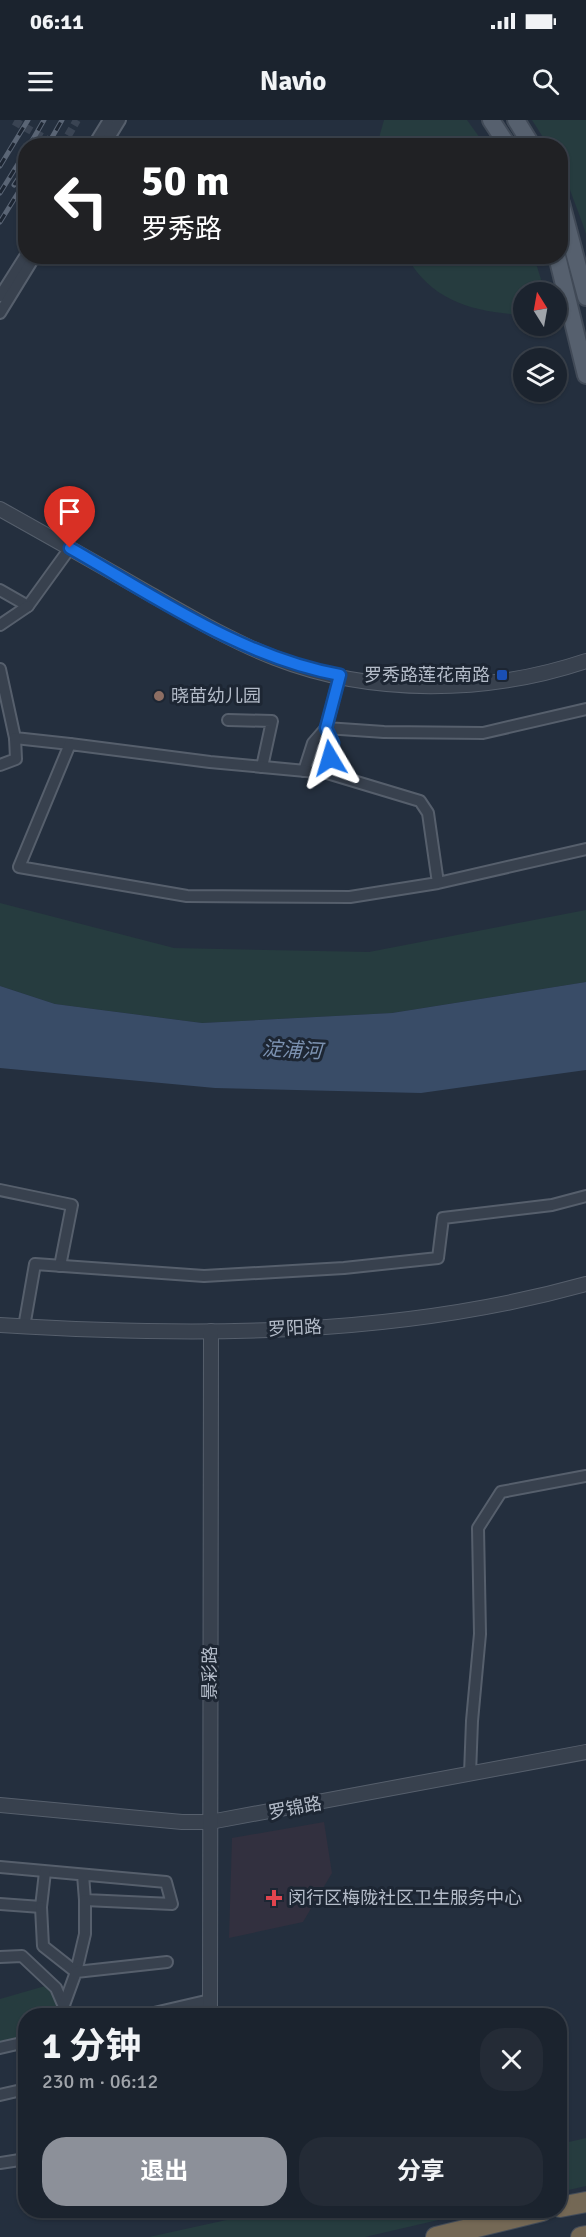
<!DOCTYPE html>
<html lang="zh">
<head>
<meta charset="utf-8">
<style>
  body { margin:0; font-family:Signika,"Noto Sans SC",sans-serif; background:#242b36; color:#f1f3f6; height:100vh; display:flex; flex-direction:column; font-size:22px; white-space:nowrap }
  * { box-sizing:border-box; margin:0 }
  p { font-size:20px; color:#a0a4aa }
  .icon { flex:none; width:33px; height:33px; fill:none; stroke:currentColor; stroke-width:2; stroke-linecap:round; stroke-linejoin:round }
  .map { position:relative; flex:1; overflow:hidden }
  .panel { position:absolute; left:18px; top:1888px; width:549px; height:210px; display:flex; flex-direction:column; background:#1b232e; border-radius:24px; box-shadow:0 2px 4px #0004,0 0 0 2px #39404a }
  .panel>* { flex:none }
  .banner { position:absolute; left:18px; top:18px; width:550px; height:126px; border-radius:24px; box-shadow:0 2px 4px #0004,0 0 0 2px #39404a; background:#202124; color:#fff; overflow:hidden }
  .needle { width:39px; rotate:349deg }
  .controls { position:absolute; left:513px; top:162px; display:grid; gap:12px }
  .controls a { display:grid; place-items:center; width:54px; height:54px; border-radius:50%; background:#1b232e; box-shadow:0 2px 4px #0004,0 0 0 2px #39404a; font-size:30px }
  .pin { position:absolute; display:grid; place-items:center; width:51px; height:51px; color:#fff; margin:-62px -26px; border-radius:50% 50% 50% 0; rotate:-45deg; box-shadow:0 0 6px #0007 }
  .pin .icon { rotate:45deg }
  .me { position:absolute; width:66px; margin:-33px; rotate:353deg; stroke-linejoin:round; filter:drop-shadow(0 0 4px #0008) }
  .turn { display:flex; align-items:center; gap:21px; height:126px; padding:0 24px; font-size:27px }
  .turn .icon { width:78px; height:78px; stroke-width:2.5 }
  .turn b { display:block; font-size:42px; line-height:51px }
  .round { display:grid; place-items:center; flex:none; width:63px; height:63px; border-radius:24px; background:#242b36 }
  .summary { display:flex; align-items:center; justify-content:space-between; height:102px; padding:0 24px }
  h1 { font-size:36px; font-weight:700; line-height:45px }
  .action { display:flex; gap:12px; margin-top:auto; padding:12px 24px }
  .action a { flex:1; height:69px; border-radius:24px; background:#8c9099; color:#fff; font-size:24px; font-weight:700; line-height:69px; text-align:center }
  .action a+a { background:#242b36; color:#f1f3f6 }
  .status { display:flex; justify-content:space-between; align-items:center; height:42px; padding:0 30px; background:#1b232e; direction:ltr }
  .status svg { height:16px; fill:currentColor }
  header { display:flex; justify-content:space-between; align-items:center; height:78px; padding:0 24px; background:#1b232e; font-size:27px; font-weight:700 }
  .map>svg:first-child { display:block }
  .medical { fill:#32303f }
  .green { fill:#263c3f }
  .water { fill:#394c67 }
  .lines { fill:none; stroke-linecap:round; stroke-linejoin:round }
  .pedestrian-tunnel { stroke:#3a4453; stroke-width:8; stroke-dasharray:8 4; stroke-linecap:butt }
  .minor-casing { stroke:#565f6c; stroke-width:14 }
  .tertiary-casing { stroke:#565f6c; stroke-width:16 }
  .primary-casing { stroke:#414a57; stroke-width:20 }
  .motorway-casing { stroke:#434c59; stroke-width:22 }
  .minor { stroke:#38414e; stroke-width:10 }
  .tertiary { stroke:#38414e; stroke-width:14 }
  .primary { stroke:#56606e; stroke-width:16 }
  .motorway { stroke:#746855; stroke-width:20 }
  .rail-casing { stroke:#5a6575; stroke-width:5 }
  .rail { stroke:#1d2633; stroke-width:3; stroke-dasharray:9; stroke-linecap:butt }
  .route-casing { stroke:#114b97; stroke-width:15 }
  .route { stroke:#1a73e8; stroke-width:10 }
  .transit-dot { fill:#1a4fb4; stroke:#1d2633; stroke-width:2 }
  .education-dot { fill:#8d6e63; stroke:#1d2633; stroke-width:2 }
  .health-dot { fill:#e0444e; stroke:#1d2633; stroke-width:2 }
  .labels { text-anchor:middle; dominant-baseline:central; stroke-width:6; stroke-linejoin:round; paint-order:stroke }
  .poi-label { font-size:18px; fill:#b4bcc9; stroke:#1d2633; text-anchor:start }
  .street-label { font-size:18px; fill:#b4bcc9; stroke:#1d2633 }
  .water-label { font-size:20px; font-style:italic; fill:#7c92b1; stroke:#1d2633 }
</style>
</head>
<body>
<div class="status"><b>06:11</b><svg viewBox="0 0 49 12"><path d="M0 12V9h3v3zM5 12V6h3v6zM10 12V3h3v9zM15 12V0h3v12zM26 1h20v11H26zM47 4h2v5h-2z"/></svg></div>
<header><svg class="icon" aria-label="menu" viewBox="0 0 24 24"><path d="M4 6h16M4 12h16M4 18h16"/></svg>Navio<svg class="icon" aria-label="search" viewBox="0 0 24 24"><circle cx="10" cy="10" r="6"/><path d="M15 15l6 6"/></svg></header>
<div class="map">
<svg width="586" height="2117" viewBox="0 0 586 2117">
  <rect width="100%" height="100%" fill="#242f3e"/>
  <polygon class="medical" points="324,1702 332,1753 303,1802 229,1818 232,1718"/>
  <g class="green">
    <polygon points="384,0 467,0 485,25 377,25"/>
    <path d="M532,0H586V114C577,85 561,55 561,26L548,25Z"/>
    <path d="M407,137H534L545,172H524L523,195C475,192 432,182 407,137Z"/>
    <polygon points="0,783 174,828 369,832 586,790 586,862 392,893 202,903 55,884 0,866"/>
    <polygon points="45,1866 54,1875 63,1896 26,1896 25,1917 0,1923 0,1879"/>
    <polygon points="586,2018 586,2066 560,2072 560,2024"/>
    <polygon points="268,2091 477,2091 365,2117 149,2117"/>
  </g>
  <polygon class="water" points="586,862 586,950 421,973 215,968 0,948 0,866 55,884 202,903 392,893"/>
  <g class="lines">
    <g class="pedestrian-tunnel">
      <polyline points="14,1 58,26"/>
      <polyline points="62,26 77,0"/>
    </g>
    <defs>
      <g id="minor">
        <polyline points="93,26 109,0"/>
        <polyline points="104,26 120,0"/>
        <polyline points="0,176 26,135"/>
        <polyline points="0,193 35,136"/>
        <polyline points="0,470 28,486 70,428"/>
        <polyline points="0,505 28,486"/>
        <polyline points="0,549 15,618 70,624"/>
        <polyline points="340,555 326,608 384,612 483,613 586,589"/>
        <polyline points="228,600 272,601 262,647"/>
        <polyline points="0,645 16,639 15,618"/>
        <polyline points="304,651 313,623 326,608 332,623 327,653"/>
        <polyline points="438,763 428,693 420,681 327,653 210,642 70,624 19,747 187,776 350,777 438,763 586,729"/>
        <polyline points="0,1070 72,1085 60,1146"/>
        <polyline points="24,1207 35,1144 204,1156 344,1148 438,1138 443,1098 552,1085 586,1076"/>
        <polyline points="470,1654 472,1601 480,1514 478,1408 501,1372 586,1356"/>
        <polyline points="0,1747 166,1762 172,1784 85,1780 83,1755"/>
        <polyline points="0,1784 41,1787 45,1752"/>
        <polyline points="41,1787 43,1826 76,1852 85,1814 85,1780"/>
        <polyline points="0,1837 22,1836 56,1868 68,1896"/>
        <polyline points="64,1885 76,1852 167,1842"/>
        <polyline points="141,1896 210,1880"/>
        <polyline points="0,1928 26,1922"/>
        <polyline points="0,1975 26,1969"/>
        <polyline points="0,2043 26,2039"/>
      </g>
      <g id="tertiary">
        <path d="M0,389C50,417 100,445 150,474C191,497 231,521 275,538C372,576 488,574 586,541"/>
        <path d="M0,1205C195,1217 396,1217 586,1164"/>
        <polyline points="0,1685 182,1702 210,1702 586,1632"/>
        <polyline points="210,1896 211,1211"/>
      </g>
      <g id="primary">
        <polyline points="491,0 508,26"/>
        <polyline points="516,0 532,26"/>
        <polyline points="561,83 586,177"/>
        <polyline points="557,136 586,255"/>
      </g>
      <g id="motorway">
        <polyline points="560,2087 586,2082"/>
        <polyline points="436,2117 542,2091"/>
        <polyline points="581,2117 586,2116"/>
      </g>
    </defs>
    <use href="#minor" class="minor-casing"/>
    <use href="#tertiary" class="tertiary-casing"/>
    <use href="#primary" class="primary-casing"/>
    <use href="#motorway" class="motorway-casing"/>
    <use href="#minor" class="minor"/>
    <use href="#tertiary" class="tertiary"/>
    <use href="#primary" class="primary"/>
    <use href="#motorway" class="motorway"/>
    <defs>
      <g id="rail">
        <polyline points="29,26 44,0"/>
        <polyline points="47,26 62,0"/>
        <polyline points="0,46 28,0"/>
        <polyline points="14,65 26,47"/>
        <polyline points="0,73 26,31"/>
        <polyline points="0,102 26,60"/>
      </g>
    </defs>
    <use href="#rail" class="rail-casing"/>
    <use href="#rail" class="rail"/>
  </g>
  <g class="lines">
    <defs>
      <path id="route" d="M70,428C156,477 241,537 340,555L326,608L333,623L330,638"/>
    </defs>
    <use href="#route" class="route-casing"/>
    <use href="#route" class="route"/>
  </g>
  <rect class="transit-dot" x="496" y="549" width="12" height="12" rx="3"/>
  <circle class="education-dot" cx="159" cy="576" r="6"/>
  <path class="health-dot" d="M271 1769h6v6h6v6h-6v6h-6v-6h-6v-6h6z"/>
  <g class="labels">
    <g class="poi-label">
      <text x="490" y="555" text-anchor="end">罗秀路莲花南路</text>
      <text x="171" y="576">晓苗幼儿园</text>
      <text x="288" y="1778">闵行区梅陇社区卫生服务中心</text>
    </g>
    <g class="street-label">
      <text transform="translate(295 1208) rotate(-3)">罗阳路</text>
      <text transform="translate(210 1553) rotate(-90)">景彩路</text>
      <text transform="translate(295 1688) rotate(-11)">罗锦路</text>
    </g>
    <g class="water-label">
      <text transform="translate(292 930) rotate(3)">淀浦河</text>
    </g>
  </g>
</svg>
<div class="controls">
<a><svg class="needle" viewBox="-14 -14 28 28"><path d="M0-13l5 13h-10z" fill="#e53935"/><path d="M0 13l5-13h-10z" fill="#a0a4aa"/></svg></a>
<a><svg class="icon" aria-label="layers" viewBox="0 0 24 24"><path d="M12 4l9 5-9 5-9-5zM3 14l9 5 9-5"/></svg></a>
</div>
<div class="pin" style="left:70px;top:428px;background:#d93025"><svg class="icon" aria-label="arrive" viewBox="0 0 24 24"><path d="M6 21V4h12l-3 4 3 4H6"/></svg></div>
<svg class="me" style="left:330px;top:638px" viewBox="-20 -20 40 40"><path d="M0-17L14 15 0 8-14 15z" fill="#1a73e8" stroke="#fff" stroke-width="4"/></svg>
<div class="banner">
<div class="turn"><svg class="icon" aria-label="left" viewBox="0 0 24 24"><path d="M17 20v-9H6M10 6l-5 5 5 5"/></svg><div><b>50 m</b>罗秀路</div></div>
</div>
<section class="panel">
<div class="summary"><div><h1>1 分钟</h1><p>230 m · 06:12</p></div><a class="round"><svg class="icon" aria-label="close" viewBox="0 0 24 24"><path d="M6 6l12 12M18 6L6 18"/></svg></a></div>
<div class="action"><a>退出</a><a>分享</a></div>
</section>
</div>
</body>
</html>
